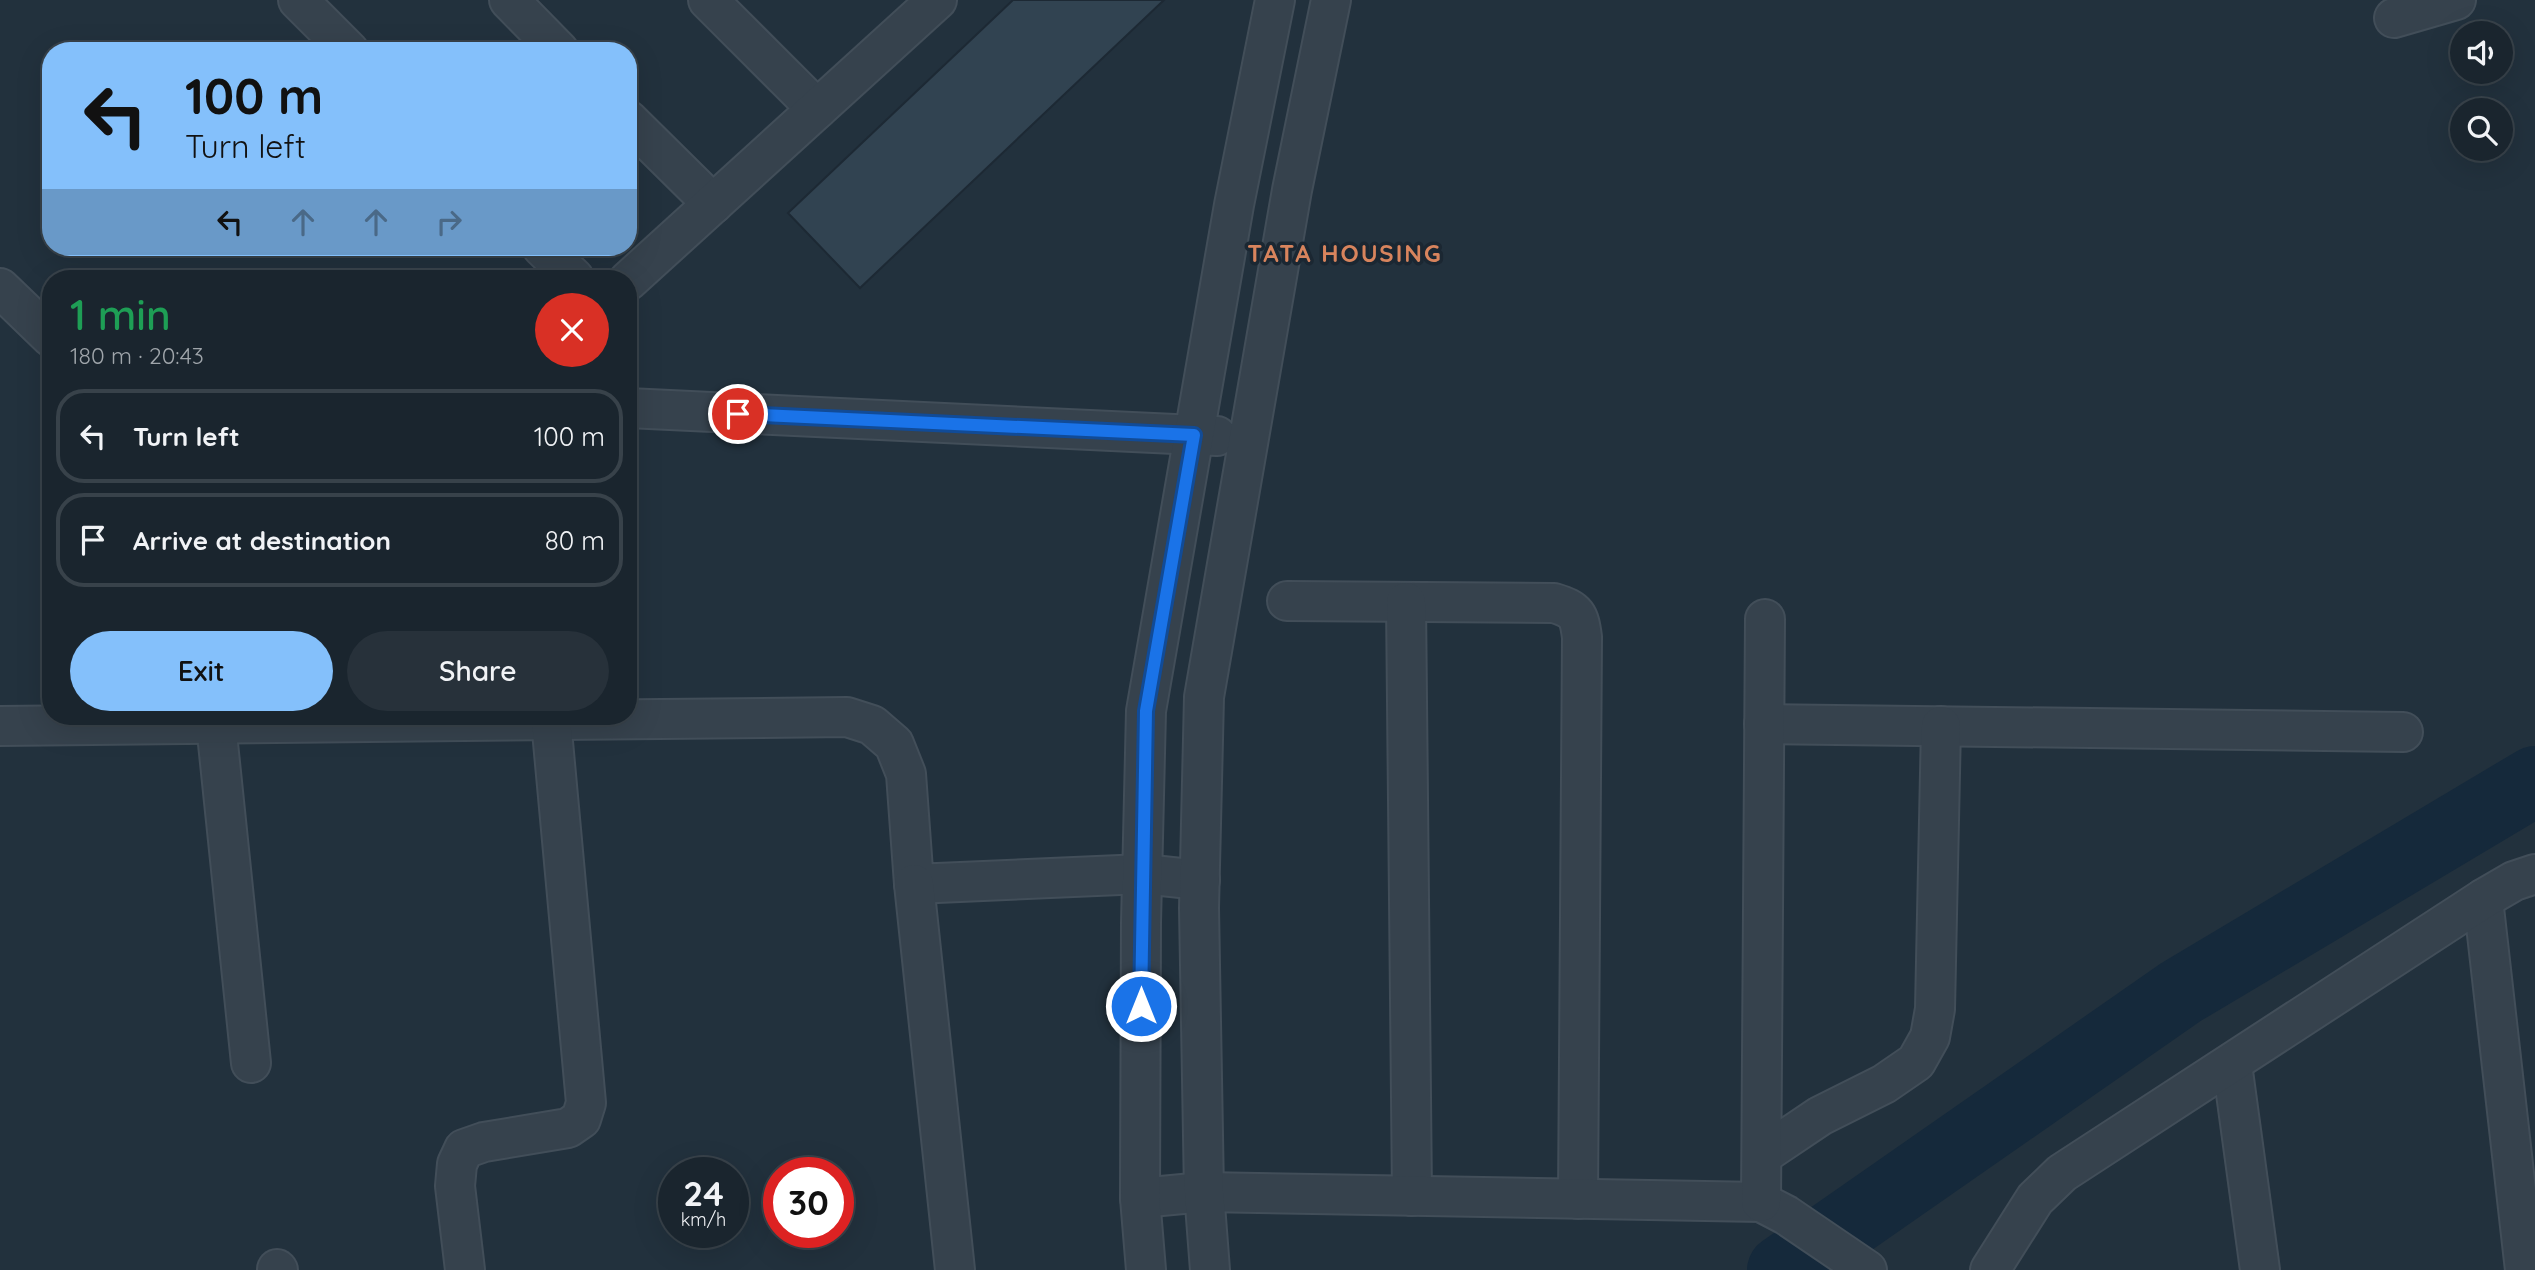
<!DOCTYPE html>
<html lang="en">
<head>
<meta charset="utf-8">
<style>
  body { margin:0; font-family:Quicksand,sans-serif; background:#27313a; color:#f1f3f6; height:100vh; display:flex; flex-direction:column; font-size:26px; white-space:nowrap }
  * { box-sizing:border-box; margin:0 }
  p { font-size:23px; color:#9fa5aa }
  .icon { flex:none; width:38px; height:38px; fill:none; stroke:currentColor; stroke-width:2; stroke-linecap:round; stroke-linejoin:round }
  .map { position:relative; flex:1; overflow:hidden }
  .sheet { position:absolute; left:42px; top:270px; width:595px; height:455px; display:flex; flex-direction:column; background:#1a252e; border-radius:28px; box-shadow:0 7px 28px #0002,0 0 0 2px #38424a }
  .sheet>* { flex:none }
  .hud { position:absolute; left:42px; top:42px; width:595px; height:214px; border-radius:28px; box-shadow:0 7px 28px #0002,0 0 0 2px #38424a; background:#84c0fb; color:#111; overflow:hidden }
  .controls { position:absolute; left:2450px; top:21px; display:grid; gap:14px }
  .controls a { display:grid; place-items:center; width:63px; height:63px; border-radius:50%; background:#1a252e; box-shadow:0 7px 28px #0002,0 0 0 2px #38424a; font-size:35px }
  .speed { position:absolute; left:658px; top:1157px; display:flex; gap:14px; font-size:35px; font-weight:700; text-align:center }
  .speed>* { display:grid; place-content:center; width:91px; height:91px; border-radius:50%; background:#1a252e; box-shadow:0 7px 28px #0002,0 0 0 2px #38424a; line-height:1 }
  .speed small { font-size:18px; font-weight:400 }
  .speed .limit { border:10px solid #d22; background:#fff; color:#111 }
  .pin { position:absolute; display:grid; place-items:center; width:60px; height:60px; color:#fff; margin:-30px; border:4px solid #fff; border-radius:50%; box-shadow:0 2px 7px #0007 }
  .me { position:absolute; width:77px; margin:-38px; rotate:0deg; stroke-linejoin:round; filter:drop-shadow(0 0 5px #0008) }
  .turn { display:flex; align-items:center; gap:24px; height:147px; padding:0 28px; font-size:32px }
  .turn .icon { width:91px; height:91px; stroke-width:2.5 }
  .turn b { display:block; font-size:49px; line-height:60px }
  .lanes { display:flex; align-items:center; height:66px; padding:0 28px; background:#0003; justify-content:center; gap:35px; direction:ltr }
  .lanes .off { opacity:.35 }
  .round { display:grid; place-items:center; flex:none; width:74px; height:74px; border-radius:37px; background:#27313a }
  .headline { display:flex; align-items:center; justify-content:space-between; height:119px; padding:0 28px }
  h1 { font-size:42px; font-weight:600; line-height:52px; color:#1e9e55 }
  .cta { display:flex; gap:14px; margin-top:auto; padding:14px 28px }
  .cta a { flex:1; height:80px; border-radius:42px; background:#84c0fb; color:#111; font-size:28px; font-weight:600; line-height:80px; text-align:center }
  .cta a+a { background:#27313a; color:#f1f3f6 }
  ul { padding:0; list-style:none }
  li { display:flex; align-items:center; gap:21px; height:94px; margin:0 14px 10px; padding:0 14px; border:4px solid #38424a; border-radius:28px }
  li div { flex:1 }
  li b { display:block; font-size:26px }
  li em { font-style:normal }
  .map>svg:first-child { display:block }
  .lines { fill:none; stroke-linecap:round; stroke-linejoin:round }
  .river { stroke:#15293b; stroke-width:70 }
  .building { fill:#314351; stroke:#1d2934; stroke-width:2 }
  .minor-casing { stroke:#424e59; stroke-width:42 }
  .minor { stroke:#36424d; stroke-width:38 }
  .route-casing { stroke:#114b97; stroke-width:18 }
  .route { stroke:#1a73e8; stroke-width:12 }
  .labels { text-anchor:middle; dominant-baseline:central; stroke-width:7; stroke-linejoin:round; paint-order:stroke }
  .district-label { font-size:24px; font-weight:bold; letter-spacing:2px; fill:#d8845d; stroke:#1b2732 }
</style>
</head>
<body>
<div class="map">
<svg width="2535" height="1270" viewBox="0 0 2535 1270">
  <rect width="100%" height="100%" fill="#22313d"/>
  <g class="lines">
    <polyline class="river" points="1782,1270 2181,992 2535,781"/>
  </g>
  <polygon class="building" points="1013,0 1164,0 860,288 788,213"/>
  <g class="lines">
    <defs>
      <g id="minor">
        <polyline points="298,0 349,51"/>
        <polyline points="509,0 559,51"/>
        <polyline points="708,0 817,109"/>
        <polyline points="2394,18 2456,0"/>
        <polyline points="628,120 713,204"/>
        <polyline points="542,247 574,278"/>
        <polyline points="628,281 937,0"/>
        <polyline points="0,288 51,337"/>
        <polyline points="628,408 1217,436"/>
        <path d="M1287,601L1554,603C1577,610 1579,615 1582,637L1578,1199"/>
        <polyline points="1406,602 1412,1196"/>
        <polyline points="216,724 251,1063"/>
        <polyline points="1764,724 2403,732"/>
        <polyline points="0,726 847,717 872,725 894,744 906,774 914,884 1143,874 1200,880"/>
        <polyline points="914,884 955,1270"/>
        <polyline points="2483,899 2525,1270"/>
        <polyline points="2232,1064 2260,1270"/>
        <polyline points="1762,1155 1820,1116 1884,1084 1916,1062 1930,1037 1935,1009 1941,726"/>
        <polyline points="1140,1198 1204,1192 1761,1202 1786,1215 1867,1270"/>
        <polyline points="1761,1202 1765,619"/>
        <polyline points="277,1269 278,1270"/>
        <polyline points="465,1270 455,1186 457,1164 464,1149 484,1142 568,1128 581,1119 586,1103 551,720"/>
        <polyline points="1146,1270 1140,1198 1141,923 1146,711 1234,205 1275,0"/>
        <polyline points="1210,1270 1204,1192 1199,908 1204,697 1292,190 1331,0"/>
        <polyline points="1990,1270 2035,1199 2062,1173 2483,899 2514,881 2535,874"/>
      </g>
    </defs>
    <use href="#minor" class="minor-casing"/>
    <use href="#minor" class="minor"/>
  </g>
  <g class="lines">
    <defs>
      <polyline id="route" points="738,414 1194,435 1146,711 1141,1006"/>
    </defs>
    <use href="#route" class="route-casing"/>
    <use href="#route" class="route"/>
  </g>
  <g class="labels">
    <g class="district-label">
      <text x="1345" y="253">TATA HOUSING</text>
    </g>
  </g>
</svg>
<div class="controls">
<a><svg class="icon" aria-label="sound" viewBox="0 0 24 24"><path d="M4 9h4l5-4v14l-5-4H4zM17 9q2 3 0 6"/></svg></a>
<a><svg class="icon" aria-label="search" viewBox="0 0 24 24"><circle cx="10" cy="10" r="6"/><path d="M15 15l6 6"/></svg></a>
</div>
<div class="speed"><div>24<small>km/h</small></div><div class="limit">30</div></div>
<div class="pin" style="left:738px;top:414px;background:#d93025"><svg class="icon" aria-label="arrive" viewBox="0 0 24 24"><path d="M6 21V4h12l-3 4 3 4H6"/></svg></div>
<svg class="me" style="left:1141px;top:1006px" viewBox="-20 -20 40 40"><circle r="17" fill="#1a73e8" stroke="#fff" stroke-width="3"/><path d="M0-11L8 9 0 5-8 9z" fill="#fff"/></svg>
<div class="hud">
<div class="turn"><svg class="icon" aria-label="left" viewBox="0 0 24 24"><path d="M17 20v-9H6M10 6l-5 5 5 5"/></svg><div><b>100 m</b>Turn left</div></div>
<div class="lanes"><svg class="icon" aria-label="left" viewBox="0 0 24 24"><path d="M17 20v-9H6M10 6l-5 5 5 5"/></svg><svg class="icon off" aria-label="ahead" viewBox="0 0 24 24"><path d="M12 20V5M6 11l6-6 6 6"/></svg><svg class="icon off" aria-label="ahead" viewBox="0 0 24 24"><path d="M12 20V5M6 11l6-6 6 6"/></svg><svg class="icon off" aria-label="right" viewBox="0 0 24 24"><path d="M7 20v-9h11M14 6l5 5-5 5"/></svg></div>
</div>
<section class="sheet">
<div class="headline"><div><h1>1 min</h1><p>180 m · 20:43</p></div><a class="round" style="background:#d93025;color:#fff"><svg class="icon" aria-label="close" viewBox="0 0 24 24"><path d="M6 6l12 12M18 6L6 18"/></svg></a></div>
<ul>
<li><svg class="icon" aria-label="left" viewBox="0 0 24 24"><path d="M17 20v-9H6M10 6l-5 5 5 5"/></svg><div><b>Turn left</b></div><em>100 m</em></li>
<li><svg class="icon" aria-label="arrive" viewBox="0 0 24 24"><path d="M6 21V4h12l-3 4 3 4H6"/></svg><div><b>Arrive at destination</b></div><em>80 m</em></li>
</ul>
<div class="cta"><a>Exit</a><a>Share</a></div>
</section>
</div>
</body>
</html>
